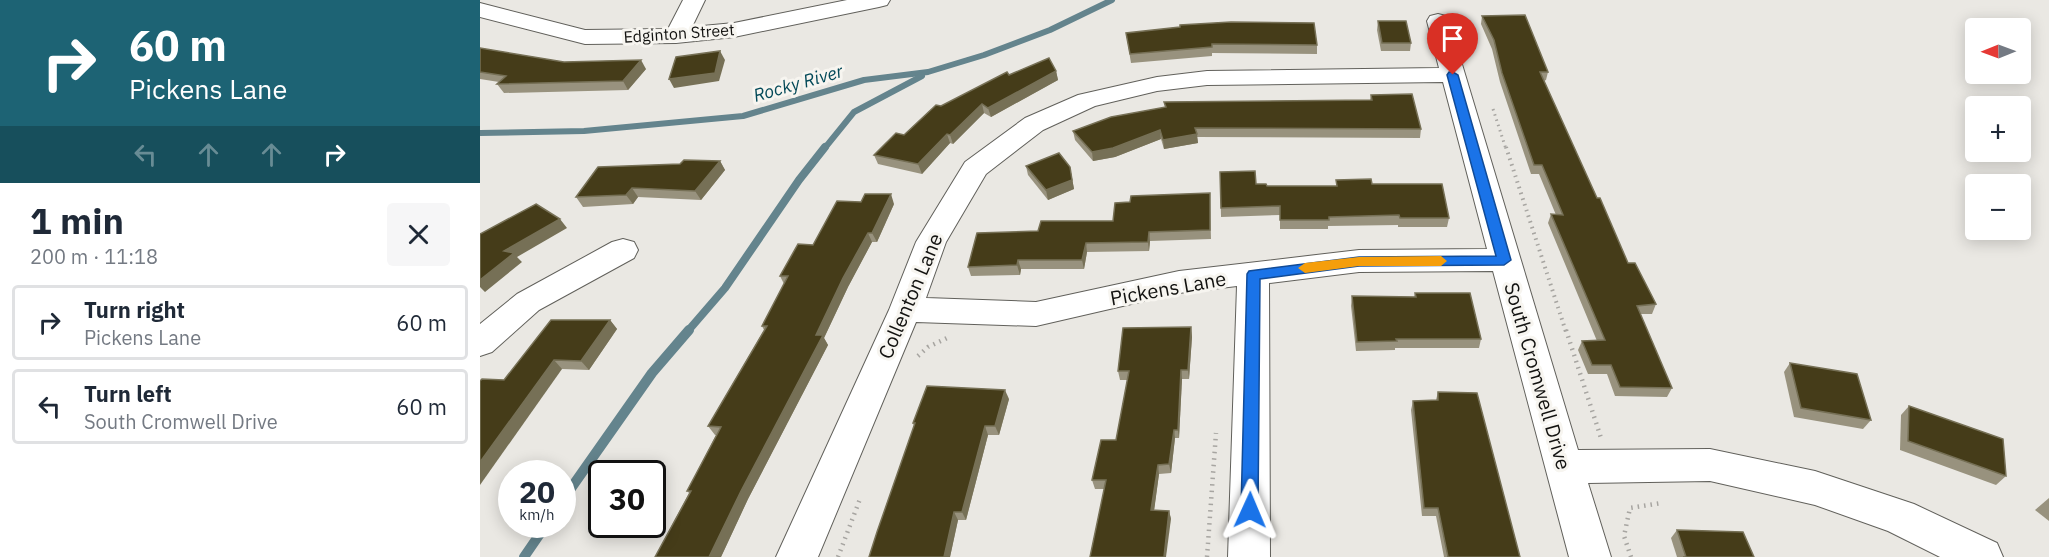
<!DOCTYPE html>
<html lang="en">
<head>
<meta charset="utf-8">
<style>
  body { margin:0; font-family:"IBM Plex Sans",sans-serif; background:#f6f6f7; color:#1f2937; height:100vh; display:flex; flex-direction:column; font-size:22px; white-space:nowrap }
  * { box-sizing:border-box; margin:0 }
  p { font-size:20px; color:#747a83 }
  .icon { flex:none; width:33px; height:33px; fill:none; stroke:currentColor; stroke-width:2; stroke-linecap:round; stroke-linejoin:round }
  .map { position:relative; flex:1; overflow:hidden }
  .panel { display:flex; flex-direction:column; background:#fff; width:480px }
  .panel>* { flex:none }
  .hud { background:#1d6374; color:#fff; overflow:hidden }
  .needle { width:39px; rotate:269deg }
  .controls { position:absolute; left:1485px; top:18px; display:grid; gap:12px }
  .controls a { display:grid; place-items:center; width:66px; height:66px; border-radius:6px; background:#fff; box-shadow:0 3px 15px #0003; font-size:30px }
  .speed { position:absolute; left:18px; top:460px; display:flex; gap:12px; font-size:30px; font-weight:700; text-align:center }
  .speed>* { display:grid; place-content:center; width:78px; height:78px; border-radius:50%; background:#fff; box-shadow:0 3px 15px #0003; line-height:1 }
  .speed small { font-size:15px; font-weight:400 }
  .speed .limit { border:3px solid #111; border-radius:9px; background:#fff; color:#111 }
  .pin { position:absolute; display:grid; place-items:center; width:51px; height:51px; color:#fff; margin:-62px -26px; border-radius:50% 50% 50% 0; rotate:-45deg; box-shadow:0 0 6px #0007 }
  .pin .icon { rotate:45deg }
  .me { position:absolute; width:66px; margin:-33px; rotate:1deg; stroke-linejoin:round; filter:drop-shadow(0 0 4px #0008) }
  .turn { display:flex; align-items:center; gap:21px; height:126px; padding:0 30px; font-size:27px }
  .turn .icon { width:78px; height:78px; stroke-width:2.5 }
  .turn b { display:block; font-size:42px; line-height:51px }
  .lanes { display:flex; align-items:center; height:57px; padding:0 30px; background:#0003; justify-content:center; gap:30px; direction:ltr }
  .lanes .off { opacity:.35 }
  .round { display:grid; place-items:center; flex:none; width:63px; height:63px; border-radius:6px; background:#f6f6f7 }
  .overview { display:flex; align-items:center; justify-content:space-between; height:102px; padding:0 30px }
  h1 { font-size:36px; font-weight:700; line-height:45px }
  ul { padding:0; list-style:none }
  li { display:flex; align-items:center; gap:18px; height:75px; margin:0 12px 9px; padding:0 18px; border:3px solid #e0e1e3; border-radius:6px }
  li div { flex:1 }
  li b { display:block; font-size:22px }
  li em { font-style:normal }
  main { display:flex; flex:1; min-height:0 }
  .map>svg:first-child { display:block }
  .lines { fill:none; stroke-linecap:round; stroke-linejoin:round }
  .stream-far2 { stroke:#64848d; stroke-width:6 }
  .stream-far1 { stroke:#64848d; stroke-width:8 }
  .stream { stroke:#64848d; stroke-width:10 }
  .minor-casing { stroke:#61605b; stroke-width:2 }
  .path-far2 { stroke:#a7a5a1; stroke-width:3; stroke-dasharray:1.5 4; stroke-linecap:butt }
  .path-far1 { stroke:#a7a5a1; stroke-width:4; stroke-dasharray:1.5 4.5; stroke-linecap:butt }
  .path { stroke:#a7a5a1; stroke-width:4.5; stroke-dasharray:1.5 5; stroke-linecap:butt }
  .minor { fill:#fff; fill-rule:evenodd }
  .wall { fill:#98927e }
  .shaded-wall { fill:#767056 }
  .building { fill:#453c19; stroke:#767056; stroke-width:1.5 }
  .route { fill:#1a73e8; stroke:#114b97; stroke-width:1.5 }
  .slow { fill:#f59e0b }
  .labels { text-anchor:middle; dominant-baseline:central; stroke-width:6; stroke-linejoin:round; paint-order:stroke }
  .far-street-label { font-size:16px; fill:#121210; stroke:#f7f5f0 }
  .far-water-label { font-size:18px; font-style:italic; fill:#034958; stroke:#f7f5f0 }
  .street-label { font-size:20px; fill:#121210; stroke:#f7f5f0 }
</style>
</head>
<body>
<main>
<section class="panel">
<div class="hud">
<div class="turn"><svg class="icon" aria-label="right" viewBox="0 0 24 24"><path d="M7 20v-9h11M14 6l5 5-5 5"/></svg><div><b>60 m</b>Pickens Lane</div></div>
<div class="lanes"><svg class="icon off" aria-label="left" viewBox="0 0 24 24"><path d="M17 20v-9H6M10 6l-5 5 5 5"/></svg><svg class="icon off" aria-label="ahead" viewBox="0 0 24 24"><path d="M12 20V5M6 11l6-6 6 6"/></svg><svg class="icon off" aria-label="ahead" viewBox="0 0 24 24"><path d="M12 20V5M6 11l6-6 6 6"/></svg><svg class="icon" aria-label="right" viewBox="0 0 24 24"><path d="M7 20v-9h11M14 6l5 5-5 5"/></svg></div>
</div>
<div class="overview"><div><h1>1 min</h1><p>200 m · 11:18</p></div><a class="round"><svg class="icon" aria-label="close" viewBox="0 0 24 24"><path d="M6 6l12 12M18 6L6 18"/></svg></a></div>
<ul>
<li><svg class="icon" aria-label="right" viewBox="0 0 24 24"><path d="M7 20v-9h11M14 6l5 5-5 5"/></svg><div><b>Turn right</b><p>Pickens Lane</p></div><em>60 m</em></li>
<li><svg class="icon" aria-label="left" viewBox="0 0 24 24"><path d="M17 20v-9H6M10 6l-5 5 5 5"/></svg><div><b>Turn left</b><p>South Cromwell Drive</p></div><em>60 m</em></li>
</ul>
</section>
<div class="map">
<svg width="1569" height="557" viewBox="0 0 1569 557">
  <rect width="100%" height="100%" fill="#eae8e3"/>
  <g class="lines">
    <g class="stream-far2">
      <polyline points="0,133 104,131 263,116 384,80 448,72 504,55 570,30 632,0"/>
      <polyline points="344,149 374,112 442,76"/>
    </g>
    <polyline class="stream-far1" points="207,332 245,288 319,180 345,147"/>
    <g class="stream">
      <polyline points="82,501 172,373 209,330"/>
      <polyline points="44,557 66,525"/>
    </g>
    <defs>
      <g id="minor">
        <polygon points="203,0 225,0 212,27 254,23 367,0 410,0 407,5 399,7 254,37 196,43 105,44 0,17 0,3 105,30 188,29"/>
        <path d="M958,14L966,16L969,21L1098,450L1230,449L1335,471L1434,504L1517,543L1523,557H1460L1408,531L1335,505L1230,481L1108,483L1131,557H1089L1013,271L879,272L789,283L790,557H748L757,286L699,293L556,326L436,322L338,557H296L409,310L436,242L485,162L545,118L598,95L677,77L727,71L959,68L947,21L950,16ZM963,82L1007,249L879,250L699,271L556,302L446,298L466,242L506,174L563,130L615,106L677,91L727,85Z"/>
        <polygon points="143,239 154,242 158,250 154,258 59,310 12,352 0,356 0,324 37,294 132,242"/>
      </g>
    </defs>
    <use href="#minor" class="minor-casing"/>
    <polyline class="path-far2" points="1013,109 1026,149"/>
    <polyline class="path-far1" points="1026,147 1086,332"/>
    <g class="path">
      <polyline points="1086,330 1121,438"/>
      <polyline points="438,356 448,347 467,338"/>
      <polyline points="358,557 380,499"/>
      <polyline points="727,557 736,433"/>
      <polyline points="1151,557 1144,536 1150,508 1181,503"/>
    </g>
    <use href="#minor" class="minor"/>
  </g>
  <g class="wall">
    <polygon points="1002,16 1068,72 1066,80 1064,81 1117,198 1148,263 1176,304 1172,314 1160,314 1192,388 1187,397 1135,396 1127,374 1108,374 1098,350 1102,341 1117,341 1068,223 1071,214 1076,215 1059,174 1051,174 1020,82 1012,49 1001,24"/>
    <polygon points="898,21 931,43 930,51 901,51 897,30"/>
    <polygon points="646,33 837,45 837,54 732,53 732,56 651,63"/>
    <polygon points="0,48 84,62 166,69 148,90 24,93 17,84 19,82 0,79"/>
    <polygon points="576,71 578,80 511,117 504,113 473,144 470,143 442,174 398,164 394,155 424,135 461,106 529,75"/>
    <polygon points="891,95 941,129 940,138 717,137 718,143 684,149 681,139 635,157 613,161 595,140 593,131 685,108 684,102 890,100"/>
    <polygon points="240,161 245,170 221,200 158,197 153,204 103,207 96,197 200,164"/>
    <polygon points="546,166 590,167 594,189 568,200 548,175"/>
    <polygon points="740,172 776,184 787,186 856,186 856,180 892,184 969,218 967,227 918,227 918,225 848,226 848,229 800,229 800,215 741,217"/>
    <polygon points="730,202 731,239 670,241 669,251 607,252 604,269 541,269 540,275 491,276 488,267 558,231 633,221"/>
    <polygon points="414,204 397,242 392,242 368,287 344,338 348,345 268,499 241,557 175,557 209,493 207,491 236,435 235,435 228,426 284,330 282,326 304,284 300,276 333,245"/>
    <polygon points="935,293 1001,339 999,348 915,348 915,350 876,351 871,306 872,296 934,297"/>
    <polygon points="130,320 137,329 109,370 82,369 24,380"/>
    <polygon points="711,327 712,337 709,379 702,379 699,438 695,438 691,473 679,474 674,510 689,511 691,519 625,489 615,489 612,480 636,440 648,380 640,380 638,371"/>
    <polygon points="1310,363 1391,420 1383,429 1314,417 1304,372"/>
    <polygon points="958,392 1040,557 964,557 956,516 942,516 931,410 933,401 956,400"/>
    <polygon points="529,399 519,435 508,435 486,520 478,520 470,557 389,557 434,426 433,423"/>
    <polygon points="1429,406 1526,476 1516,485 1420,450 1421,415"/>
    <polygon points="1569,498 1569,521 1555,510"/>
    <polygon points="1197,530 1274,557 1197,557 1191,538"/>
  </g>
  <g class="shaded-wall">
    <polygon points="240,51 245,60 239,81 194,88 189,79"/>
    <polygon points="161,60 166,69 148,90 143,81"/>
    <polygon points="576,71 578,80 511,117 508,108"/>
    <polygon points="502,104 504,113 473,144 470,135"/>
    <polygon points="680,130 681,139 635,157 613,161 612,152"/>
    <polygon points="467,134 470,143 442,174 438,164"/>
    <polygon points="717,134 718,143 684,149 683,140"/>
    <polygon points="240,161 245,170 221,200 215,191"/>
    <polygon points="590,167 594,189 568,200 566,190"/>
    <polygon points="152,188 158,197 153,204 146,195"/>
    <polygon points="411,194 414,204 397,242 392,233"/>
    <polygon points="80,219 87,228 37,257 42,262 5,292 0,287 0,280 24,251"/>
    <polygon points="669,232 670,241 669,251 668,242"/>
    <polygon points="388,233 392,242 368,287 344,338 348,345 268,499 241,557 229,557 363,278"/>
    <polygon points="606,243 607,252 604,269 602,260"/>
    <polygon points="538,260 541,269 540,275 537,265"/>
    <polygon points="130,320 137,329 109,370 101,361"/>
    <polygon points="711,327 712,337 709,379 708,370"/>
    <polygon points="74,360 82,369 0,485 0,462"/>
    <polygon points="701,370 702,379 699,438 698,430"/>
    <polygon points="525,390 529,399 519,435 515,426"/>
    <polygon points="505,426 508,435 486,520 482,512"/>
    <polygon points="694,430 695,438 691,473 689,464"/>
    <polygon points="678,465 679,474 673,519 671,510"/>
    <polygon points="689,511 691,519 686,557 684,557"/>
    <polygon points="474,512 478,520 470,557 464,557"/>
  </g>
  <g class="building">
    <polygon points="1045,15 1068,72 1060,72 1117,198 1120,198 1148,263 1155,263 1176,304 1157,306 1192,388 1140,387 1131,365 1112,365 1102,341 1125,340 1071,214 1083,215 1062,165 1054,165 1022,73 1014,40 1002,16"/>
    <polygon points="898,21 926,21 931,43 902,43"/>
    <polygon points="751,22 834,23 837,45 732,44 732,47 650,54 646,33 700,27 700,25"/>
    <polygon points="0,48 84,62 161,60 143,81 17,84 26,76 0,72"/>
    <polygon points="240,51 235,73 189,79 196,57"/>
    <polygon points="569,58 576,71 508,108 502,104 470,135 467,134 438,164 394,155 416,133 424,135 456,105 461,106 527,72 529,75"/>
    <polygon points="932,94 941,129 715,128 717,134 683,140 680,130 633,148 612,152 593,131 631,117 686,107 684,102 892,100 891,95"/>
    <polygon points="579,153 590,167 592,180 566,190 546,166"/>
    <polygon points="204,160 240,161 215,191 152,188 146,195 96,197 118,167 200,164"/>
    <polygon points="775,171 776,184 786,184 787,186 857,186 856,180 891,179 892,184 962,184 969,218 920,218 919,215 849,217 849,220 800,220 800,206 741,208 740,172"/>
    <polygon points="730,193 730,230 669,232 668,242 606,243 602,260 538,260 537,265 488,267 497,233 558,231 561,221 633,221 635,203 650,202 651,196"/>
    <polygon points="385,194 411,194 392,233 388,233 363,278 336,335 343,335 261,491 229,557 175,557 211,491 207,491 241,427 228,426 287,326 282,326 308,276 300,276 318,244 333,245 357,201 381,202"/>
    <polygon points="56,204 80,219 24,251 34,253 0,280 0,234"/>
    <polygon points="935,293 990,293 1001,339 916,339 917,341 877,342 872,296 936,297"/>
    <polygon points="71,320 130,320 101,361 74,360 0,462 0,381 2,379 24,380"/>
    <polygon points="711,327 708,370 701,370 698,430 694,430 689,464 678,465 671,510 689,511 684,557 610,557 626,480 612,480 621,440 636,440 649,371 638,371 643,328"/>
    <polygon points="1310,363 1377,374 1391,420 1321,408"/>
    <polygon points="447,386 525,390 515,426 505,426 482,512 474,512 464,557 389,557 397,532 435,423 433,423"/>
    <polygon points="958,392 997,393 1040,557 968,557 958,508 944,508 933,401 958,400"/>
    <polygon points="1429,406 1523,439 1526,476 1428,441"/>
    <polygon points="1197,530 1263,532 1274,557 1203,557 1206,557"/>
  </g>
  <polygon class="route" points="969,72 973,72 978,75 1031,260 1024,265 879,266 780,279 778,510 776,515 770,518 764,515 761,510 767,274 769,271 879,257 1016,256 967,75"/>
  <polygon class="slow" points="961,256 967,261 961,266 879,266 825,273 818,268 825,263 879,257"/>
  <g class="labels">
    <g class="far-street-label">
      <text transform="translate(199 33) rotate(-4)">Edginton Street</text>
    </g>
    <g class="far-water-label">
      <text transform="translate(318 83) rotate(-16)">Rocky River</text>
    </g>
    <g class="street-label">
      <text transform="translate(688 288) rotate(-10)">Pickens Lane</text>
      <text transform="translate(430 296) rotate(-67)">Collenton Lane</text>
      <text transform="translate(1058 376) rotate(74)">South Cromwell Drive</text>
    </g>
  </g>
</svg>
<div class="controls">
<a><svg class="needle" viewBox="-14 -14 28 28"><path d="M0-13l5 13h-10z" fill="#e53935"/><path d="M0 13l5-13h-10z" fill="#747a83"/></svg></a>
<a>+</a>
<a>−</a>
</div>
<div class="speed"><div>20<small>km/h</small></div><div class="limit">30</div></div>
<div class="pin" style="left:973px;top:75px;background:#d93025"><svg class="icon" aria-label="arrive" viewBox="0 0 24 24"><path d="M6 21V4h12l-3 4 3 4H6"/></svg></div>
<svg class="me" style="left:770px;top:510px" viewBox="-20 -20 40 40"><path d="M0-17L14 15 0 8-14 15z" fill="#1a73e8" stroke="#fff" stroke-width="4"/></svg>
</div>
</main>
</body>
</html>
